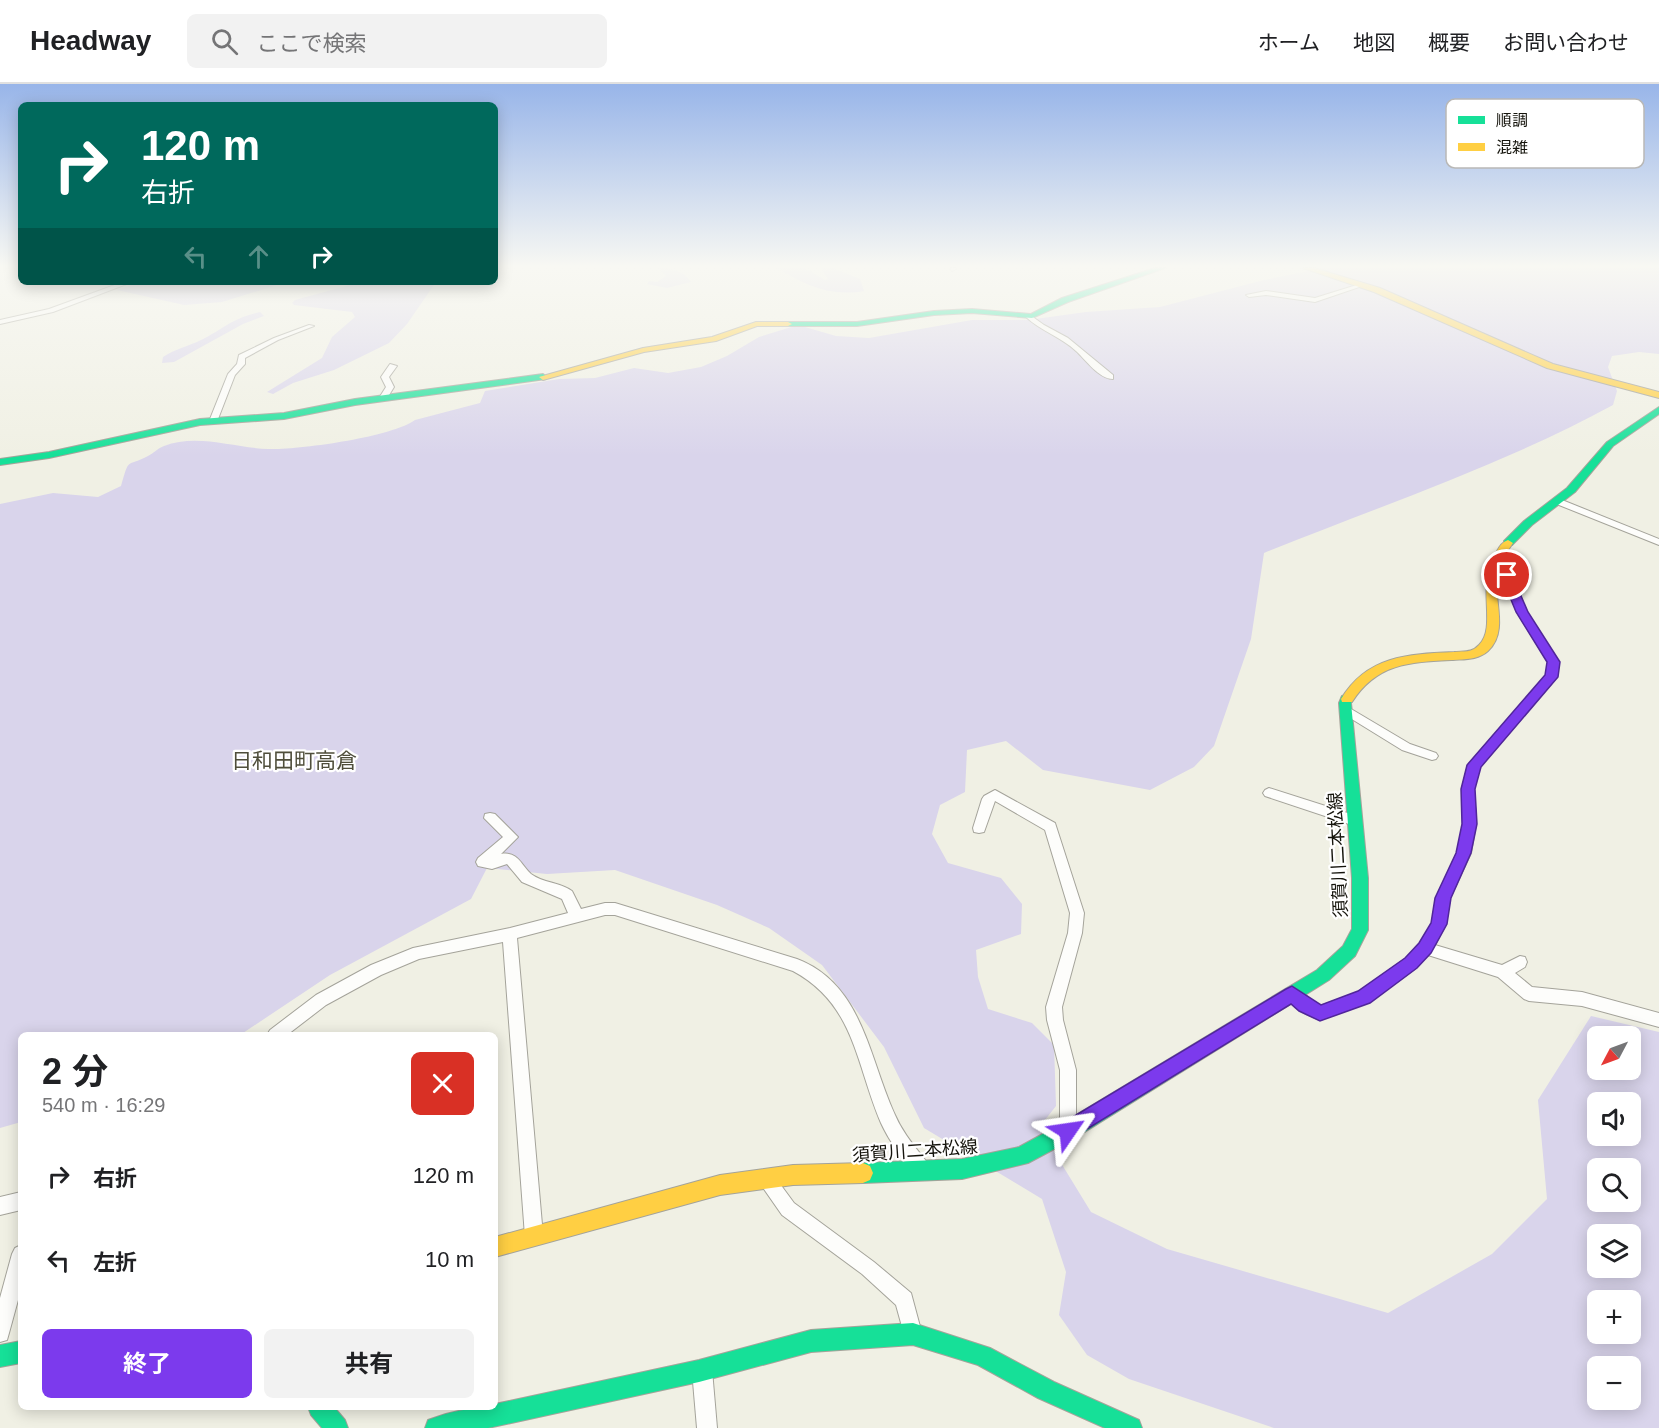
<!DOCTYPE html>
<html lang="ja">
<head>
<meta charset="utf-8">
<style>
  body { margin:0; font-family:Arial,"Noto Sans JP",sans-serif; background:#f2f2f2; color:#202124; height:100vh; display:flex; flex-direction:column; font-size:22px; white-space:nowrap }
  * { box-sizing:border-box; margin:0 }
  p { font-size:20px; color:#757577 }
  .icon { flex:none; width:33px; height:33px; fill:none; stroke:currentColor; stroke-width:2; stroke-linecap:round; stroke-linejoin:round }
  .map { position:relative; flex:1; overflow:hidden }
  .details { position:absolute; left:18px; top:948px; width:480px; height:378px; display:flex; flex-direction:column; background:#fff; border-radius:9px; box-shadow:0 3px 15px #0003 }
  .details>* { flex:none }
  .hud { position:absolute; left:18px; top:18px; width:480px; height:183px; border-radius:9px; box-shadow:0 3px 15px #0003; background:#00695c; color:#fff; overflow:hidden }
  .needle { width:39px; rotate:229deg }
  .tools { position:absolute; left:1587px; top:942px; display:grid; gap:12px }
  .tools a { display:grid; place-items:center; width:54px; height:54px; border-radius:9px; background:#fff; box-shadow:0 3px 15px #0003; font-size:30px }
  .pin { position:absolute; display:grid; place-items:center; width:51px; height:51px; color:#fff; margin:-26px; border:3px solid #fff; border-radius:50%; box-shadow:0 2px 6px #0007 }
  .me { position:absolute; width:66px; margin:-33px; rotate:58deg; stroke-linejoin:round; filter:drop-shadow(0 0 4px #0008) }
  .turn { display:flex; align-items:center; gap:21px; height:126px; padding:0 24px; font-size:27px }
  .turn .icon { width:78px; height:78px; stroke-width:2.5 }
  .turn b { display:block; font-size:42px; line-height:51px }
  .lanes { display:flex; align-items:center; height:57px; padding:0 24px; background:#0003; justify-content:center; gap:30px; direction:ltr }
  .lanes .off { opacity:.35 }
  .round { display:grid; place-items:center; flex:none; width:63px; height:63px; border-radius:9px; background:#f2f2f2 }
  .head { display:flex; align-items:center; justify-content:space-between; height:102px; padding:0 24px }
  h1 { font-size:36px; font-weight:700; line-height:45px }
  .action { display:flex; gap:12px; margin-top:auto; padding:12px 24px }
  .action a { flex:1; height:69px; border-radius:9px; background:#7c3aed; color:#fff; font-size:24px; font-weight:700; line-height:69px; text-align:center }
  .action a+a { background:#f2f2f2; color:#202124 }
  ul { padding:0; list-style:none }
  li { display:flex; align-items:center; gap:18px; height:84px; padding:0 24px }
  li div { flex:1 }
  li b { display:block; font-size:22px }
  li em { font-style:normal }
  header { display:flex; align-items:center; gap:36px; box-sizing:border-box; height:84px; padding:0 30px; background:#fff; border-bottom:2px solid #e0e0e0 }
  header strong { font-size:28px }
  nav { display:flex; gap:33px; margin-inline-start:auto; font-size:21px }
  .search { width:420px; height:54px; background:#f2f2f2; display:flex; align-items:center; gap:15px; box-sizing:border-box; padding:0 21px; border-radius:9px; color:#757577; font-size:22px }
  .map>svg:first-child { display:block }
  .green { fill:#d9d4eb; fill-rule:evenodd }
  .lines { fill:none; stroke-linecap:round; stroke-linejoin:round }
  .street-casing { stroke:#a4a39a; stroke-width:2 }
  .fast-casing { stroke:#a4a39a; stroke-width:2 }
  .slow-casing { stroke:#a4a39a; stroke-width:2 }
  .street { fill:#fdfdfb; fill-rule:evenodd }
  .fast { fill:#16e098; fill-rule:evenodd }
  .slow { fill:#ffcf43; fill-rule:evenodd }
  .route { fill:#7c3aed; stroke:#51269a; stroke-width:1.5 }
  .labels { text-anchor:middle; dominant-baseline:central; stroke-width:4.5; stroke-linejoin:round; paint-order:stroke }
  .street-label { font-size:18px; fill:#15140c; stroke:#fff }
  .quarter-label { font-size:21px; fill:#4f4e3b; stroke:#fff }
  .key { fill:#fff; stroke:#b9b8b6; stroke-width:1.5 }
  .key-label { font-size:16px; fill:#15140c }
</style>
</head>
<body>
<header>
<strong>Headway</strong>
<div class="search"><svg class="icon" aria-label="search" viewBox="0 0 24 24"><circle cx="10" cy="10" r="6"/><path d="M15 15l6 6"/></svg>ここで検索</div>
<nav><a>ホーム</a><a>地図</a><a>概要</a><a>お問い合わせ</a></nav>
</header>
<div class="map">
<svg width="1659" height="1344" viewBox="0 0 1659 1344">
  <rect width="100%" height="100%" fill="#f0f0e4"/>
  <g class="green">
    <path d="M659,184C672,184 684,187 691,198L667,204L647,200L649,197L657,198L666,192Z"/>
    <path d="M777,184H805L825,196L828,195L821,184H833L860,195L864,207C830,213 805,201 777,184Z"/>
    <path d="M1324,184H1659V270L1639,268L1612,272L1608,283L1617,307L1613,321C1503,381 1380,422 1264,469L1251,555L1214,662L1194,683L1150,706L1043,686L1006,657L967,666L965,708L940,721L932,750L948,779L1001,794L1022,820L1021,850L976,866L978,893L988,925L1032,939L1054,961L1056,1022L1041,1041L1050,1061L1091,1128L1167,1165L1388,1229L1492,1170L1547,1115L1538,1016L1591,932L1659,948V1344H1274L1129,1295L1087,1271L1059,1231L1066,1188L1042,1115L924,1044L884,963L822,881L769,844L717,821L615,786L547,790L487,784L471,815L330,891L240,951H21V1038L0,1044V420L53,409L98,413L121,402C130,372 125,384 148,372C154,369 158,364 164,362C197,349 235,364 268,365C299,366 392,353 415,336L480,319L485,307L559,295L595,294L634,284L668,289L701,283L727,272L759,253L798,241L836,252L869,254L972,236H1028L1086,228L1160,223L1264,196ZM1598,952H1630V986H1598ZM1598,1018H1630V1052H1598ZM1598,1084H1630V1118H1598ZM1598,1150H1630V1184H1598ZM1598,1216H1630V1250H1598ZM1598,1282H1630V1316H1598Z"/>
    <polygon points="140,198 287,198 222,218 184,221 117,206"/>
    <polygon points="361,198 436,198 407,240 389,259 334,286 293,299 273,310 267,308 322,274 332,253 355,233 352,228 294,221 292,219 295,216"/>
    <path d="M260,228L264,232L243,240L174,278L162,279L163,273C175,265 189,262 201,256C225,244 232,234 260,228Z"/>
  </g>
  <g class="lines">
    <defs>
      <g id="street">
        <polygon points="950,184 957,184 952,187"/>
        <polygon points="123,198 132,198 53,228 0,240 0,236 49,225"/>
        <polygon points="1360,200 1365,201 1315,218 1266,211 1249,213 1246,211 1266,207 1315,214"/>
        <path d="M1026,231H1030L1044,241L1068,254L1113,291V295C1099,295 1086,276 1076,267C1061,253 1041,247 1026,233Z"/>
        <polygon points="309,241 314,242 278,256 245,274 245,280 235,291 218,335 211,337 210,335 228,290 237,280 239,271 274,254"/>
        <polygon points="390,280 397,282 389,293 394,303 386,316 383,316 379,314 386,303 381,293"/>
        <polygon points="1557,414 1659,455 1659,461 1554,419 1554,415"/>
        <path d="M1494,477L1509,485L1527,528L1558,578L1557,593L1480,683L1474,705L1476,740L1471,769L1450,814L1446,840L1435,861L1502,881L1520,872L1525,873L1527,878L1525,883L1515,889L1532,903L1582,908L1659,929V943L1582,922L1529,917L1524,915L1498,893L1428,871L1416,884L1369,918L1320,936C1307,931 1291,924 1285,910L1287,905L1292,903C1303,907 1310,917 1320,922L1359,908L1406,874L1420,860L1432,839L1436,814L1457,769L1464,740L1462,705L1468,681L1546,592L1548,578L1517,528L1500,487L1489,480Z"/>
        <polygon points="1346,622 1410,660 1436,669 1438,672 1436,675 1432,676 1402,666 1342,629 1340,626 1342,623"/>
        <polygon points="1269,704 1360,733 1361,737 1360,741 1355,742 1265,712 1263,709 1265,706"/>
        <polygon points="995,706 1055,739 1084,829 1082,849 1062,923 1063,936 1076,986 1076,1047 1074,1053 1068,1055 1062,1053 1060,1047 1060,986 1047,936 1046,923 1068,849 1070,829 1045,746 995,717 984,748 979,749 974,748 973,744 982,715 984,712"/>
        <path d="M490,729L495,730L518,753L501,770C518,767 521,781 531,790C543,799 559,798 572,807L581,825L605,819H615L797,875C863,900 869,975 895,1031C903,1050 917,1065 929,1081L931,1087L929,1093L923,1095L917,1093C904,1076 890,1059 881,1039C856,981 855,920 793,887L615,831H605L517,854L543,1152L540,1158L534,1161L528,1158L525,1152L503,858L419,875L381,891L326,921L287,951H267L270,946L316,911L371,881L413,864L510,844L568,829L562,815L522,798L507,780L492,785L478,782L476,778L478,774L503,753L484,734L485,730Z"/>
        <polygon points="766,1086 772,1089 794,1119 874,1178 911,1209 922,1250 920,1257 913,1259 906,1257 896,1221 862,1190 782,1131 757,1095 760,1089"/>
        <polygon points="21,1108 21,1126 0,1131 0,1113"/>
        <polygon points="21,1161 21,1205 9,1249 7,1256 0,1258 0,1214 12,1170 15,1164"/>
        <polygon points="702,1276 709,1279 712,1286 717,1344 697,1344 692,1286 695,1279"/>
      </g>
      <g id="fast">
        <polygon points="1155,184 1165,184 1068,218 1032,234 972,229 934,231 857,242 788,242 784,240 788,238 857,238 934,227 972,225 1031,230 1062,214"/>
        <polygon points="543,290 547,293 546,295 355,321 284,335 200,341 49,374 0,381 0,375 49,368 200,335 284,329 355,315"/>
        <polygon points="1659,323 1659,330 1613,362 1575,408 1532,441 1512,461 1504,461 1504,457 1524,437 1567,404 1607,358"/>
        <polygon points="1347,611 1353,615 1351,619 1368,794 1368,846 1355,872 1329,896 1075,1054 1028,1079 962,1095 863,1099 856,1096 853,1089 856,1082 863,1079 962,1075 1019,1063 1061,1040 1317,886 1343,862 1352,845 1352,794 1339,619 1342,612"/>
        <path d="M913,1239L990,1264L1054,1298L1139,1336L1142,1344H1105L1038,1314L978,1281L913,1261L811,1268L699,1298L488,1344H425L428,1336C448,1328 473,1323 495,1323V1320L699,1276L811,1246Z"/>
        <polygon points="21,1257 21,1279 0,1283 0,1261"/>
        <polygon points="308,1323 334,1323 345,1336 348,1344 322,1344 311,1331"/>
      </g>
      <g id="slow">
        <polygon points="1303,184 1314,184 1380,204 1553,280 1659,308 1659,314 1547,284 1374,208"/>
        <polygon points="756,238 788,238 792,240 788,242 757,242 716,257 644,268 543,296 539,293 643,264 712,253"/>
        <path d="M1508,456L1513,459C1507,468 1500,476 1497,487C1492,512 1510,547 1488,567C1478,576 1465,575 1453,576C1410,578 1377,579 1352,618H1342L1341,615C1367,572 1407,570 1454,568C1464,567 1472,569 1479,561C1498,543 1475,499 1496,469C1499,463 1502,458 1508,456Z"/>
        <polygon points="863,1079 870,1082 873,1089 870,1096 863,1099 793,1101 720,1111 495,1173 495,1153 720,1091 793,1081"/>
      </g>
    </defs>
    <use href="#street" class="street-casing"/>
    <use href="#fast" class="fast-casing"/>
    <use href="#slow" class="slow-casing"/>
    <use href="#street" class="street"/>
    <use href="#fast" class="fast"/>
    <use href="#slow" class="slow"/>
  </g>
  <linearGradient id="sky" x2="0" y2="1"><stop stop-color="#98b5e9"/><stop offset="0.49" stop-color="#f8f8f3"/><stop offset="1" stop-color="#f8f8f3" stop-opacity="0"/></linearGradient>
  <rect width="1659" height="372" fill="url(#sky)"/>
  <polygon class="route" points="1507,488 1512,491 1528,528 1560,578 1558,593 1481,683 1475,705 1477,740 1471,769 1451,814 1447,840 1431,869 1417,884 1370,919 1320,937 1299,927 1291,920 1074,1053 1068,1056 1061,1053 1058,1047 1061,1040 1286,905 1292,902 1321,921 1358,907 1405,874 1419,859 1431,839 1435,814 1456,769 1462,740 1461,705 1467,681 1545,591 1547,578 1516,528 1501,491"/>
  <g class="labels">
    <g class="street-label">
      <text transform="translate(1338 771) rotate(-93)">須賀川二本松線</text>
      <text transform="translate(915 1067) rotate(-4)">須賀川二本松線</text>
    </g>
    <g class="quarter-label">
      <text x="294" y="676">日和田町高倉</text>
    </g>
  </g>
  <rect x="1446" y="15" width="198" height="69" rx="9" class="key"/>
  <rect x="1458" y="32" width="27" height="8" fill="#16e098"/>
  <rect x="1458" y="59" width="27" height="8" fill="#ffcf43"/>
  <g class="key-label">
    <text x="1496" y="42">順調</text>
    <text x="1496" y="69">混雑</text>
  </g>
</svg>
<div class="tools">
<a><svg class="needle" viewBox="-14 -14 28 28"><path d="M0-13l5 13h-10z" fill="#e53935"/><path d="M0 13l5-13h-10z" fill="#757577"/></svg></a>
<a><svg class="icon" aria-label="sound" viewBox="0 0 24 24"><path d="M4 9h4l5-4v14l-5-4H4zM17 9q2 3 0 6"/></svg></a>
<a><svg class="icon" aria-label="search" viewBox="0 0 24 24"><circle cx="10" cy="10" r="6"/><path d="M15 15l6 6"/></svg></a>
<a><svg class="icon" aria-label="layers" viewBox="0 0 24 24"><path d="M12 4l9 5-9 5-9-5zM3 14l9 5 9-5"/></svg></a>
<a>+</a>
<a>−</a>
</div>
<div class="pin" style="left:1507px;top:491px;background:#d93025"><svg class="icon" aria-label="arrive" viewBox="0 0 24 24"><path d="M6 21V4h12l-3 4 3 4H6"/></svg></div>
<svg class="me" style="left:1068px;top:1047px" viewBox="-20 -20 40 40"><path d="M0-17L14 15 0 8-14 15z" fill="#7c3aed" stroke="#fff" stroke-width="4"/></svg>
<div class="hud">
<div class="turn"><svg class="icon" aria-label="right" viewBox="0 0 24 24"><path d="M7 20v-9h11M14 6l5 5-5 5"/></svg><div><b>120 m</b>右折</div></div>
<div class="lanes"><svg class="icon off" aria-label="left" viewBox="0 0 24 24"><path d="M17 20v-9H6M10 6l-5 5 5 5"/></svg><svg class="icon off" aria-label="ahead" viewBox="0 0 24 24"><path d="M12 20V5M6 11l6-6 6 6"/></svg><svg class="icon" aria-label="right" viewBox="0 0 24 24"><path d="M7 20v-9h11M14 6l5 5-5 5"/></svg></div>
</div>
<section class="details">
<div class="head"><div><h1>2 分</h1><p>540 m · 16:29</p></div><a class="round" style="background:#d93025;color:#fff"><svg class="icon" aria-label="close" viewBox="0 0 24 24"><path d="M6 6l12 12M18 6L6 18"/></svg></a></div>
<ul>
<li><svg class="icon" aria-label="right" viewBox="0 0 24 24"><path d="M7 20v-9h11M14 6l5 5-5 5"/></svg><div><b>右折</b></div><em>120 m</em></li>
<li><svg class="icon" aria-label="left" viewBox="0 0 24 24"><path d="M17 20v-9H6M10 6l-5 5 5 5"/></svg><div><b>左折</b></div><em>10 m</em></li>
</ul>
<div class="action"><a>終了</a><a>共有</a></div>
</section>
</div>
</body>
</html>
